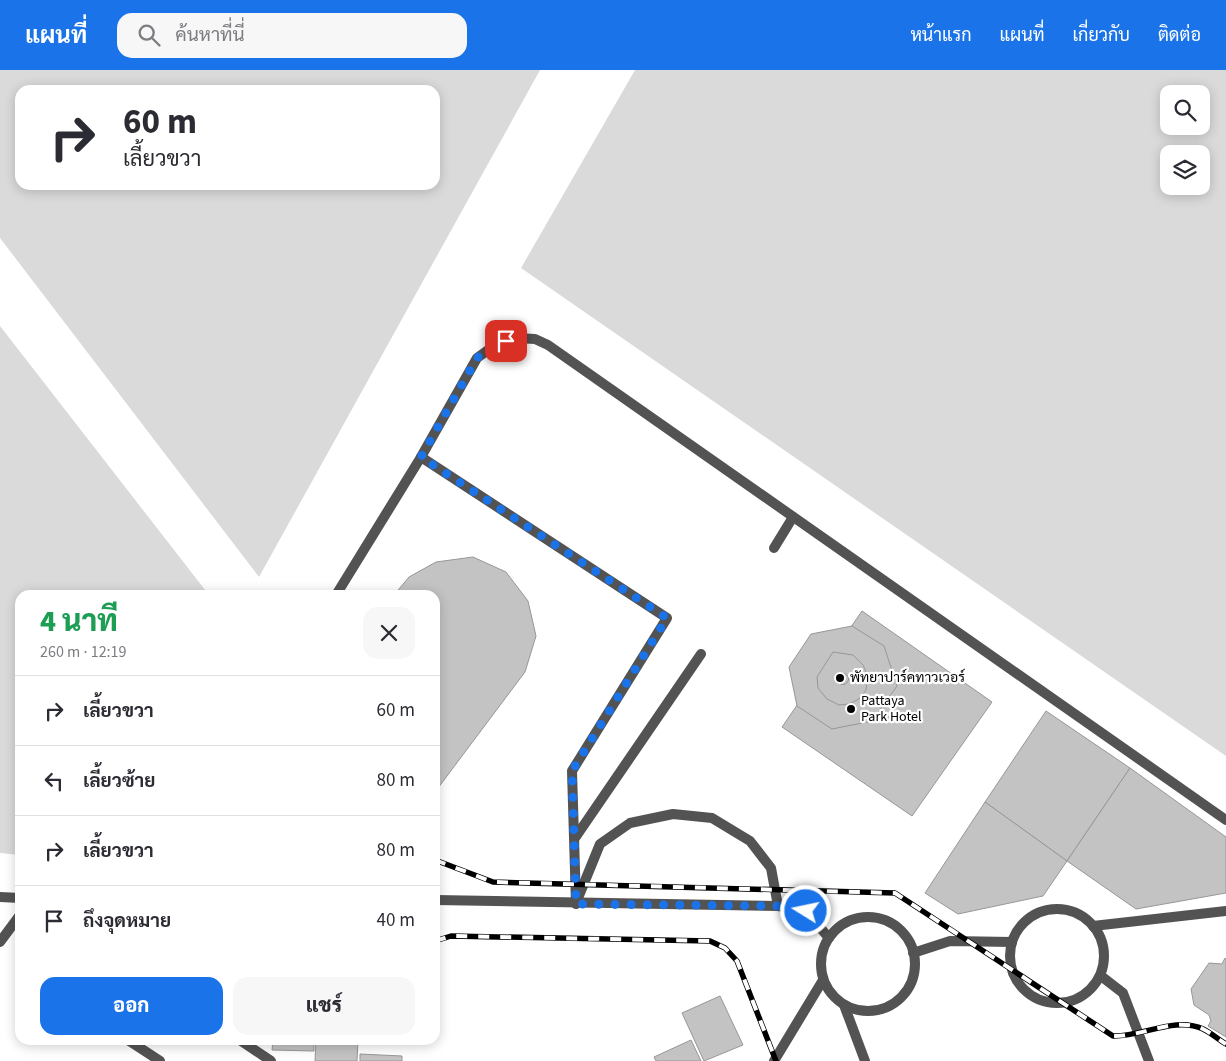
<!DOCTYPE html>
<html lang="th">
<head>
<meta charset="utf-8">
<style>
  body { margin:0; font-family:"Source Sans 3",Sarabun,sans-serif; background:#f7f7f7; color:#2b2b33; height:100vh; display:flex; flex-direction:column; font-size:19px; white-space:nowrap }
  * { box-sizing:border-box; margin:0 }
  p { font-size:16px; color:#7c7c81 }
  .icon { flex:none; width:28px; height:28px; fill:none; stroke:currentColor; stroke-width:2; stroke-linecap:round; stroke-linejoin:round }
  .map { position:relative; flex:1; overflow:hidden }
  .panel { position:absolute; left:15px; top:520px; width:425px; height:455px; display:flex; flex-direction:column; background:#fff; border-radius:15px; box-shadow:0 2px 12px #0003 }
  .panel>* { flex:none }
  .guide { position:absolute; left:15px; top:15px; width:425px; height:105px; border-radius:15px; box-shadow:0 2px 12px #0003; background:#fff; color:#2b2b33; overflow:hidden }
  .tools { position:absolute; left:1160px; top:15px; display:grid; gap:10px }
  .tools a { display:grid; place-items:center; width:50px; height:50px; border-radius:10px; background:#fff; box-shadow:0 2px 12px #0003; font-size:25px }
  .pin { position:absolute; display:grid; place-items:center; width:42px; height:42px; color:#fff; margin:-21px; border-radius:10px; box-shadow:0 2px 8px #0006 }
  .me { position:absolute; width:55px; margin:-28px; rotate:280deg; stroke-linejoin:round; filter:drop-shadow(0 0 4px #0008) }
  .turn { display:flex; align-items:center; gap:18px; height:105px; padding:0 25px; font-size:22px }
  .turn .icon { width:65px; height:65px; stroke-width:2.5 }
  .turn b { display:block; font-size:35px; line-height:42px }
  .round { display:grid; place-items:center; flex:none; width:52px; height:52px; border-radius:15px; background:#f7f7f7 }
  .summary { display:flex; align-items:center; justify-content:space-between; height:85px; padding:0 25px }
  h1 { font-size:30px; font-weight:800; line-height:38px; color:#1e9e55 }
  .button { display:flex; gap:10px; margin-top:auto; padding:10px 25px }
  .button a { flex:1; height:58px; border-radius:15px; background:#1a73e8; color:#fff; font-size:20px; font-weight:800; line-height:58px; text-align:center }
  .button a+a { background:#f7f7f7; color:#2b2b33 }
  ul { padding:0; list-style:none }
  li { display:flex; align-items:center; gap:15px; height:70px; padding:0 25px; border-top:1px solid #e1e1e2 }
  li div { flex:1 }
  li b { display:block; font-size:19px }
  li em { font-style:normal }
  header { display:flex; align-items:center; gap:30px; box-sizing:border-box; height:70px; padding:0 25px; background:#1a73e8; color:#fff }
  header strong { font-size:24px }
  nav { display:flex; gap:28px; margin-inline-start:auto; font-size:18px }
  .search { width:350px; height:45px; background:#f7f7f7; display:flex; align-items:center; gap:12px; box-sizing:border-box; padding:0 18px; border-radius:15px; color:#7c7c81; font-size:19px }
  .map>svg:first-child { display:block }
  .green { fill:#dadada; fill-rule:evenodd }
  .building { fill:#c3c3c3; stroke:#979797 }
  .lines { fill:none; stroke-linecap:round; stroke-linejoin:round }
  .service { stroke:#535353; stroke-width:10 }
  .pedestrian { stroke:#535353; stroke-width:10 }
  .rail-casing { stroke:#000; stroke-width:5.5 }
  .rail { stroke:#fff; stroke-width:4; stroke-dasharray:11; stroke-linecap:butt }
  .route { stroke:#1a73e8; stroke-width:9; stroke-dasharray:0 16.2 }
  .poi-dot { fill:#000; stroke:#fff; stroke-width:2 }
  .labels { text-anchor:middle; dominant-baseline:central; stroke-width:4.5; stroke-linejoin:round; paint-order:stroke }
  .poi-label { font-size:14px; fill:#000; stroke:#fff; text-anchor:start }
</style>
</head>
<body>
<header>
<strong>แผนที่</strong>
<div class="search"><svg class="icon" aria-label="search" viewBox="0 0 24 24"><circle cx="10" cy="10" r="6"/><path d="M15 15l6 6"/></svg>ค้นหาที่นี่</div>
<nav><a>หน้าแรก</a><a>แผนที่</a><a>เกี่ยวกับ</a><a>ติดต่อ</a></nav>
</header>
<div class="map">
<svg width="1226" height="991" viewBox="0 0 1226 991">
  <rect width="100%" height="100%" fill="#fff"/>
  <g class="green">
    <path d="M0,0H540L259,507L0,168ZM20,20H435V115H20Z"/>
    <path d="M635,0H1226V686L521,198ZM1169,24H1201V56H1169ZM1169,84H1201V116H1169Z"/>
    <polygon points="0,256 209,525 20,525 20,785 0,783"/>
  </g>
  <g class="building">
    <polygon points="473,487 506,502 528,531 536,566 525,602 435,722 435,525 394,525 409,507 436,492"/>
    <polygon points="862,541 992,632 912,746 782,657"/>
    <polygon points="852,556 884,576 897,616 872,651 832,659 797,636 789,597 811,564"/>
    <polygon points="833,582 853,585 863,595 868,606 866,620 859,629 849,634 839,635 827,629 818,618 817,607"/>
    <circle cx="843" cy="609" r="5.5"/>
    <polygon points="1046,641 1130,698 1067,791 985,732"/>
    <polygon points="1130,698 1226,767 1226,823 1136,839 1067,791"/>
    <polygon points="985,732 1067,791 1043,826 958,844 925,823"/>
    <polygon points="1225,888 1226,889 1226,967 1208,956 1211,951 1209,945 1194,935 1191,919 1209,893 1222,894"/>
    <polygon points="720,926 743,975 704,991 682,943"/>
    <polygon points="273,970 314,970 314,981 272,980"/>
    <polygon points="316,970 358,970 357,991 315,991"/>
    <polygon points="691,970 701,991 656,991 654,987"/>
    <polygon points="360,984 402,986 402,991 360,991"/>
  </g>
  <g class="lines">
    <g class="service">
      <polyline points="421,387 667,548 572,701 576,834"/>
      <polyline points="774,478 793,447"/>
      <polyline points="336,525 421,387 477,288 495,275 516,268 535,269 548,275 1226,750"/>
      <polyline points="575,768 701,584"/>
      <polyline points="0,827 20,828"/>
      <polyline points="578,828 600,774 630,753 673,744 712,748 750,771 771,798 778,836"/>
      <polyline points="435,830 778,836 806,841 829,868"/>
      <circle cx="1057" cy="886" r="47"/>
      <circle cx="868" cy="894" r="47"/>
      <polyline points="1093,856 1226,841"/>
      <polyline points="0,872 20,845"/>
      <polyline points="913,883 950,871 1012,872"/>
      <polyline points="1101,906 1123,923 1149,991"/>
      <polyline points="128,970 160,991"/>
      <polyline points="240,970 271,991"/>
      <polyline points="774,991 823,910"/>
    </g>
    <polyline class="pedestrian" points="844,935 865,991"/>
    <defs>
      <g id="rail">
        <path d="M435,790L493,812L895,823L1113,966C1142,967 1175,946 1203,959C1211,963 1218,969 1226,974"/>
        <polyline points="435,871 451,866 710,871 725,878 737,891 776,991"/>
      </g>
    </defs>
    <use href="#rail" class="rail-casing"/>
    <use href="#rail" class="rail"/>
  </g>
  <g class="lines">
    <polyline class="route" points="506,271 495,275 477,288 421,387 667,548 572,701 576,834 778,836 806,841"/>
  </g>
  <g class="poi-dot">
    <circle cx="840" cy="608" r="5"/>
    <circle cx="851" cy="639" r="5"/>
  </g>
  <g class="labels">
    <g class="poi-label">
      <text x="850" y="608">พัทยาปาร์คทาวเวอร์</text>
      <text x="861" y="631">Pattaya<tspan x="861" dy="16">Park Hotel</tspan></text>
    </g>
  </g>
</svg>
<div class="tools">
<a><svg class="icon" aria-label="search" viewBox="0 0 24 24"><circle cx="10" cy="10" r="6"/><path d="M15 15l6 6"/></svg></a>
<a><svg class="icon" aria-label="layers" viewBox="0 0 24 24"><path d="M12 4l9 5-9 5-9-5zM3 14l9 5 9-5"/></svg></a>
</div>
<div class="pin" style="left:506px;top:271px;background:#d93025"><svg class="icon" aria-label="arrive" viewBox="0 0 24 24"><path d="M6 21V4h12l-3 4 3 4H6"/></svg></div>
<svg class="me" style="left:806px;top:841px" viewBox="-20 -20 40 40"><circle r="17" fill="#1a73e8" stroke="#fff" stroke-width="3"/><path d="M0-11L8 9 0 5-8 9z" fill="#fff"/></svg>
<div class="guide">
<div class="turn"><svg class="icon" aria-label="right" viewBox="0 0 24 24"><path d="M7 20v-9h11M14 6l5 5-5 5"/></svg><div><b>60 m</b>เลี้ยวขวา</div></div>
</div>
<section class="panel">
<div class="summary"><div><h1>4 นาที</h1><p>260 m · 12:19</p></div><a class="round"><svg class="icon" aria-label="close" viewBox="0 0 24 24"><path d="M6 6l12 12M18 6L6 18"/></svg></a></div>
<ul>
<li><svg class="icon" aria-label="right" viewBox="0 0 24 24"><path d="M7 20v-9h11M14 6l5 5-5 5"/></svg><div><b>เลี้ยวขวา</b></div><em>60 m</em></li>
<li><svg class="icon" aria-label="left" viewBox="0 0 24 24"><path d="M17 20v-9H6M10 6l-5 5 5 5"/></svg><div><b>เลี้ยวซ้าย</b></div><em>80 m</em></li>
<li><svg class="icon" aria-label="right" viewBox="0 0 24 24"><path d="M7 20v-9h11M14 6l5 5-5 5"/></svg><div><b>เลี้ยวขวา</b></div><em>80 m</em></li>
<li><svg class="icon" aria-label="arrive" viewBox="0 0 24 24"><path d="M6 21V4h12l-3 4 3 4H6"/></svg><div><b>ถึงจุดหมาย</b></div><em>40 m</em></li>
</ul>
<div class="button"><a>ออก</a><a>แชร์</a></div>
</section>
</div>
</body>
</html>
